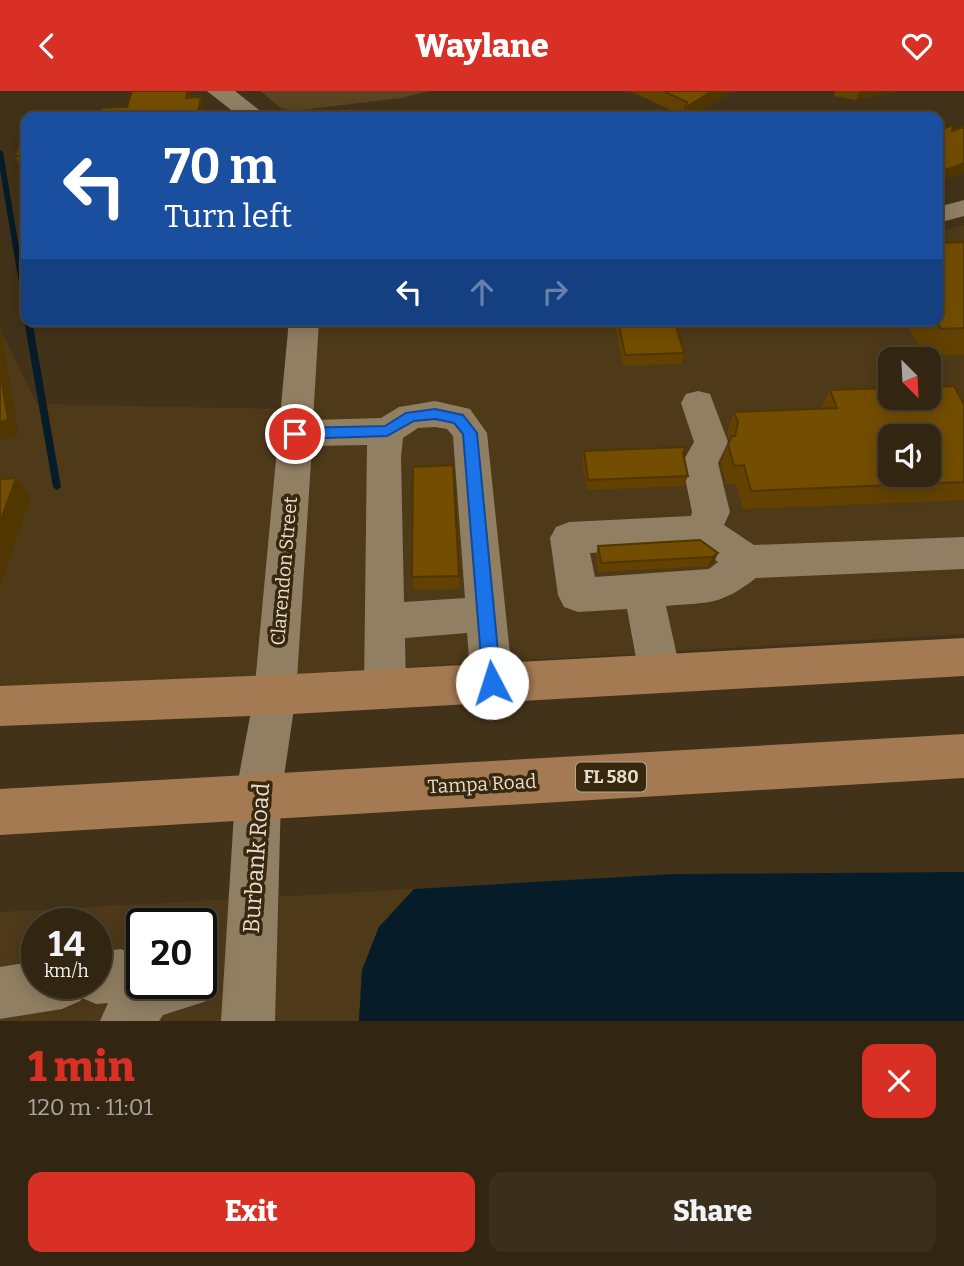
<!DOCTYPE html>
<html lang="en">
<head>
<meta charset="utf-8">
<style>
  body { margin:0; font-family:Bitter,serif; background:#3a2e1c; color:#f1f3f6; height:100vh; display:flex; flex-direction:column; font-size:26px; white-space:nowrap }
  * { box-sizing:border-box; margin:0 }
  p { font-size:23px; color:#a8a5a0 }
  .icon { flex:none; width:38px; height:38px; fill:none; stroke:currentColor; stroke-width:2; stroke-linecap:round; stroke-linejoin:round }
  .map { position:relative; height:930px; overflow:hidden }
  .details { display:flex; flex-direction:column; background:#322613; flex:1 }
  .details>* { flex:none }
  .guide { position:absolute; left:21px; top:21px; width:922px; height:214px; border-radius:14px; box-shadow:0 4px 18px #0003,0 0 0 2px #4d4333; background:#1a4fa0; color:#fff; overflow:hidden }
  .needle { width:46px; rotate:156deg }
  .fabs { position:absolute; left:878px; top:256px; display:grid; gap:14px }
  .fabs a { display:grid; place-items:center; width:63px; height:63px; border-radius:14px; background:#322613; box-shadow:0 4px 18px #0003,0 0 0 2px #4d4333; font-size:35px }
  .speed { position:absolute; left:21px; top:817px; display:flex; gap:14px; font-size:35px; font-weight:700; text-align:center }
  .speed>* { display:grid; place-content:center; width:91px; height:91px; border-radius:50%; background:#322613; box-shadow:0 4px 18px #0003,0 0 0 2px #4d4333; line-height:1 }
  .speed small { font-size:18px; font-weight:400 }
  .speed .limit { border:4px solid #111; border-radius:10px; background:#fff; color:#111 }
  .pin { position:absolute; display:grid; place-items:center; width:60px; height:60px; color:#fff; margin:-30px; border:4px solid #fff; border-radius:50%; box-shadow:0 2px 7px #0007 }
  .me { position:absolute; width:77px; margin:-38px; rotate:355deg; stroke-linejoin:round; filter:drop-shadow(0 0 5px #0008) }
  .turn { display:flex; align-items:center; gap:24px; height:147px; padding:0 28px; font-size:32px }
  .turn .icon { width:91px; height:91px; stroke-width:2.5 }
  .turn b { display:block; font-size:49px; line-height:60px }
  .lanes { display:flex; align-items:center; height:66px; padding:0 28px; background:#0003; justify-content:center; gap:35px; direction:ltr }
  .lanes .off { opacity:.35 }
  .round { display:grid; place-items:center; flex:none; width:74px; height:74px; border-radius:14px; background:#3a2e1c }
  .overview { display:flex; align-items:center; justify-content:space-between; height:119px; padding:0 28px }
  h1 { font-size:42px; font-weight:800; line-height:52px; color:#d93025 }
  .cta { display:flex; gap:14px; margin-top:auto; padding:14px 28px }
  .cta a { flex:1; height:80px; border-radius:14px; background:#d93025; color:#fff; font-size:28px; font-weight:800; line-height:80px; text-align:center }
  .cta a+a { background:#3a2e1c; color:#f1f3f6 }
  header { display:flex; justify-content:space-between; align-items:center; height:91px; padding:0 28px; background:#d93025; color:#fff; font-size:32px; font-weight:800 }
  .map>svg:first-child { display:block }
  .built { fill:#4e3a19; fill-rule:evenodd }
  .green { fill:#5a4421 }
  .water { fill:#061c29 }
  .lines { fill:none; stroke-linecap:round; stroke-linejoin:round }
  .stream { fill:#061c29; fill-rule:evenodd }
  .minor { fill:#917f63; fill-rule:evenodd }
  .major { fill:#a47a52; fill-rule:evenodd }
  .wall { fill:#634201 }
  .shaded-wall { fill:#503601 }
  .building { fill:#734d01; stroke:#503601; stroke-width:2; fill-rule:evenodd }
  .route { fill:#1a73e8; stroke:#114b97; stroke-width:2 }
  .labels { text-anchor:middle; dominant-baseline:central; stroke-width:7; stroke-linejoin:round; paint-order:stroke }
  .shield { fill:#37280e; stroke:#b3a795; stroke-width:2 }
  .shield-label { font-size:18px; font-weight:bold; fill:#e8decf }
  .street-label { font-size:19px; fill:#e8decf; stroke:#37280e }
  .near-street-label { font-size:23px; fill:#e8decf; stroke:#37280e }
</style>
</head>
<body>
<header><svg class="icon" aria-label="back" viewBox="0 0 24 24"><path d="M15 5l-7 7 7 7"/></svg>Waylane<svg class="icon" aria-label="heart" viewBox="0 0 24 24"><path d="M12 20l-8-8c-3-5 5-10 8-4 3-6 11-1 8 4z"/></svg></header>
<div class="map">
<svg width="964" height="930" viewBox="0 0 964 930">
  <rect width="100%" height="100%" fill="#423219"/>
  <g class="built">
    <path d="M964,134V543L293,583L317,229H938V141ZM891,268H929V306H891ZM891,345H929V383H891Z"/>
    <polygon points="0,238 37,313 284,318 259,585 0,596"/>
    <polygon points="414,798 379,836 362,879 359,930 269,930 272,806"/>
    <path d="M233,808L227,930H0V821ZM37,833H96V892H37ZM142,833H201V892H142Z"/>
  </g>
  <polygon class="green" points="260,0 429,0 401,7 294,20 281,17"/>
  <polygon class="water" points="964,781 964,930 359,930 362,879 379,836 414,798 674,783"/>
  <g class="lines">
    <g class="stream">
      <polygon points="0,59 3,61 26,198 26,219 23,217 0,79"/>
      <polygon points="26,227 26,229 32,229 61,396 57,399 53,396 24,229"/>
    </g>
    <g class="minor">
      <polygon points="207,0 235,0 268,26 240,26"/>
      <polygon points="964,109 964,125 938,132 938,116"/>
      <path d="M289,229H319L313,329L381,327L399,316L435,310L470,318L487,342L513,592L507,606L492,612L477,606L471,592L467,542L405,547L406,598L400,612L385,618L370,612L364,598L367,354L312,355L296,604L281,706L275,930H221L235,706L254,604ZM435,336L447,338L453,345L465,507L404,511L401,366L403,347L418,337Z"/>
      <path d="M698,300L710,303L728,351L718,372L730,421L724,434L754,454L964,446V478L756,487C719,515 711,511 666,515L681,583L675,597L660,602L645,597L639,583L627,518L578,521L564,516L558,504L550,447L556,436L569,431L691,425L692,421L682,372L694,351L681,312L686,303ZM697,456L718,471L709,478L595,486L590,462Z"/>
      <polygon points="121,858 142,867 142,892 201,892 201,871 207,874 215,892 207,910 163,924 159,930 100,930 108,912 96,913 82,907 80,910 62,918 0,928 0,876 37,870 37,892 96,892 96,861"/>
    </g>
    <g class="major">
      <polygon points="964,547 964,585 275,624 0,635 0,595 275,584"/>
      <polygon points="964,643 964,687 0,744 0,698"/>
    </g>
  </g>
  <g class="wall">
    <polygon points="630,0 732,0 690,26 683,26 683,25"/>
    <polygon points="835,0 892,0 856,9 834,5"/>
    <polygon points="964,36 964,81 942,90 938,88 938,40 952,40"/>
    <polygon points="26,39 26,82 24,83 15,65"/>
    <polygon points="964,151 964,264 924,265 905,229 938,229"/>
    <polygon points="614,229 674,229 684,262 681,273 623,275"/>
    <polygon points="830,299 964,313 964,409 743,418 736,393 726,393 721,372 730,349 727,341 734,321 820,318"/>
    <polygon points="584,360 683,364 688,385 684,395 587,399 582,370"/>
    <polygon points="453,374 460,498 414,499 412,486"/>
    <polygon points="598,455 718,462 714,471 708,475 598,481 596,464"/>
  </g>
  <g class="shaded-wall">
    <polygon points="188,0 192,0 195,9 186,7"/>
    <polygon points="712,0 732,0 690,26 683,26 685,17"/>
    <polygon points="860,0 892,0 856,9"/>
    <polygon points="201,6 206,24 206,26 197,26"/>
    <polygon points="964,72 964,81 942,90 947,79"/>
    <polygon points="0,233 19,344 0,349"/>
    <polygon points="16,387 31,406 0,497 0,432"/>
    <polygon points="718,462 714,471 708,475 712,466"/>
  </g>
  <g class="building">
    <polygon points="132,0 188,0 186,7 201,6 197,26 98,26 101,17 127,16"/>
    <polygon points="663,0 712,0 685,17 687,11"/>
    <polygon points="953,34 952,40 964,36 964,72 947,79 942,75 938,76 938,40"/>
    <polygon points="26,39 26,64 15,65"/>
    <polygon points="964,151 964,237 941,238 936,229 938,229 938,152"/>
    <polygon points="618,229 674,229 684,262 625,264"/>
    <polygon points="0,280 8,329 0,331"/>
    <path d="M954,295L964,313V391L751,400L744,374L734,375L728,353L732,345H735L738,331L734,321L837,317L830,299L891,297V306H929V296ZM891,345H929V383H891Z"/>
    <polygon points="686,356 683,362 688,385 588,389 584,360"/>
    <polygon points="453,374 459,485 412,486 413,376"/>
    <polygon points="16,387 0,432 0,388"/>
    <polygon points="700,449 718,462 712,466 601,472 598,455"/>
  </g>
  <polygon class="route" points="435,318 463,324 477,342 501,592 499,598 492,600 486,598 483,592 463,343 454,332 435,328 414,330 387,345 295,348 288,343 295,337 385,335 406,322"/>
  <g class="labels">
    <rect class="shield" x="576" y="671.5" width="70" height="29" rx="5"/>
    <g class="shield-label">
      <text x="611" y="686">FL 580</text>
    </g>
    <g class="street-label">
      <text transform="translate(284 480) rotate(-85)">Clarendon Street</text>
      <text transform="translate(482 693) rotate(-3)">Tampa Road</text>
    </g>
    <g class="near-street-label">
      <text transform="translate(256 767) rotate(-86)">Burbank Road</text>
    </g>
  </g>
</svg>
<div class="fabs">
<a><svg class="needle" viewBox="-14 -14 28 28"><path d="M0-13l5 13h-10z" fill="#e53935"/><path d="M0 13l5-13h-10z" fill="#a8a5a0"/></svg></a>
<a><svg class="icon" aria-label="sound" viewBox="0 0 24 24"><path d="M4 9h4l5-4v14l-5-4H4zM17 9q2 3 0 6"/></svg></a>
</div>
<div class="speed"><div>14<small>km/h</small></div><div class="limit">20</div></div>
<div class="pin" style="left:295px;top:343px;background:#d93025"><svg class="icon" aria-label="arrive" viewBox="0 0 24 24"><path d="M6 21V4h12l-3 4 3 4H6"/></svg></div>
<svg class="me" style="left:492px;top:592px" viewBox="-20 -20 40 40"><circle r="19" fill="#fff"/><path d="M0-13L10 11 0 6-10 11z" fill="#1a73e8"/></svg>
<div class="guide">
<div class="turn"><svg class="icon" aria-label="left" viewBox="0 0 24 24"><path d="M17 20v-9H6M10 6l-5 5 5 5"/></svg><div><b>70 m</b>Turn left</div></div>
<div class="lanes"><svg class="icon" aria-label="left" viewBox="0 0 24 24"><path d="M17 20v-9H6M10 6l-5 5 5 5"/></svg><svg class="icon off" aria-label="ahead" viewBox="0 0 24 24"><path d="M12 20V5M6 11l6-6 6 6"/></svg><svg class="icon off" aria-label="right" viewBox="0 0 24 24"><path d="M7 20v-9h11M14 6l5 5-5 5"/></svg></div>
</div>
</div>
<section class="details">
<div class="overview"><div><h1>1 min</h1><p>120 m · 11:01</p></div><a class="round" style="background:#d93025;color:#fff"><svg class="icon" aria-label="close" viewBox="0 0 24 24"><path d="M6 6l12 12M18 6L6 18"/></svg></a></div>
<div class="cta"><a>Exit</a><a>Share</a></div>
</section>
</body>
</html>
